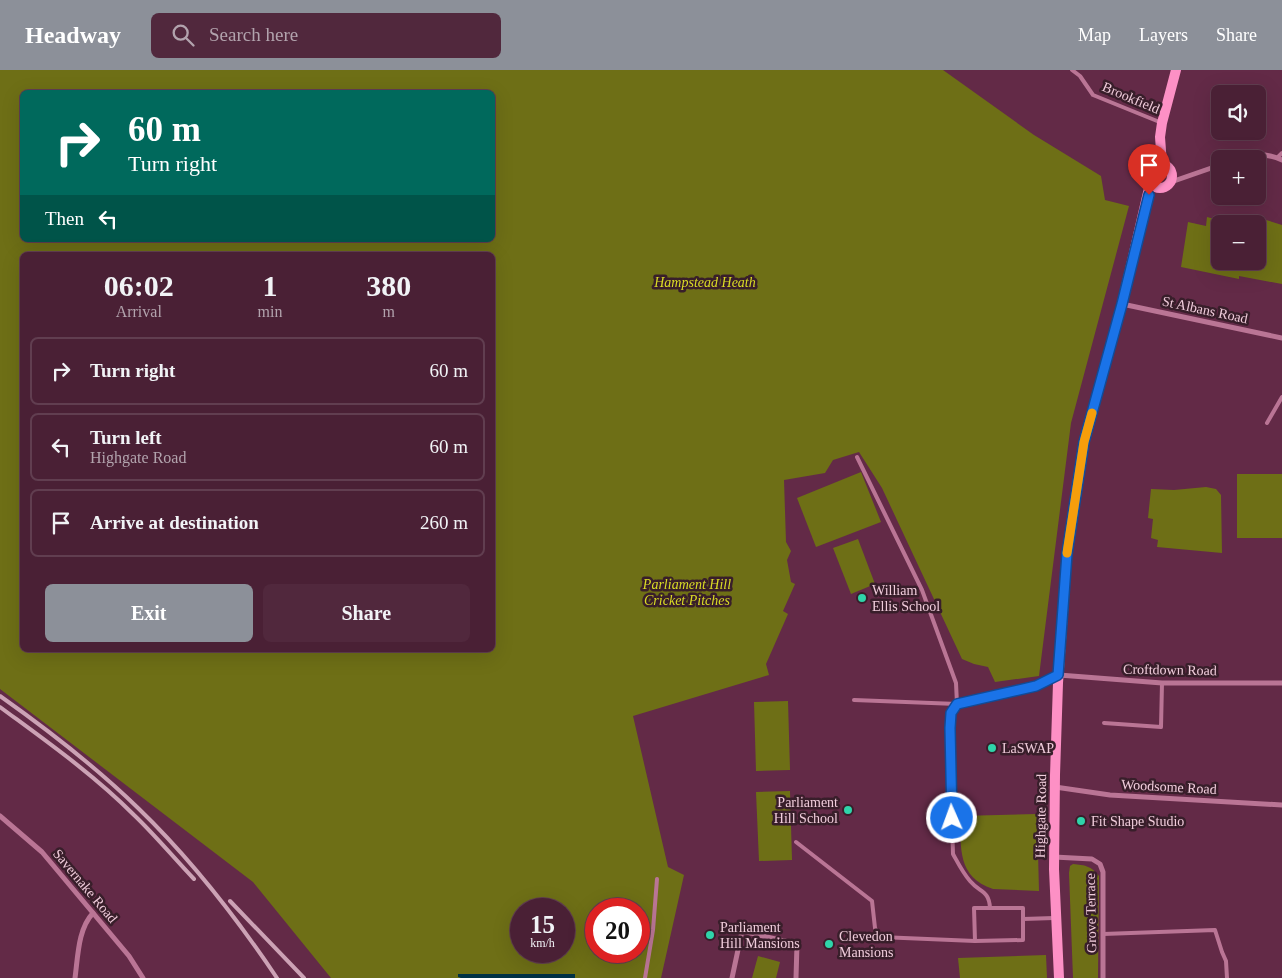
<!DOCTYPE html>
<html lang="en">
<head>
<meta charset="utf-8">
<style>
  body { margin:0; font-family:Georgia,serif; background:#51283d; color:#f1f3f6; height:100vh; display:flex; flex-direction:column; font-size:19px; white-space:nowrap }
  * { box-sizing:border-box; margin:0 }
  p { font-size:16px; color:#b2a3ad }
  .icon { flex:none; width:28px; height:28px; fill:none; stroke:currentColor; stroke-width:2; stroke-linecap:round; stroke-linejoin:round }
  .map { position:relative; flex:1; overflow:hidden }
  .sheet { position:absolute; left:20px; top:182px; width:475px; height:400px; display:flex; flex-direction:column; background:#4a2035; border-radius:8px; box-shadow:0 5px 20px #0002,0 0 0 1px #613e50 }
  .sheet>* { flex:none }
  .guide { position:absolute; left:20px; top:20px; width:475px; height:152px; border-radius:8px; box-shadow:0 5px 20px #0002,0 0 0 1px #613e50; background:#00695c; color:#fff; overflow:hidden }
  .tools { position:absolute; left:1211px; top:15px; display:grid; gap:10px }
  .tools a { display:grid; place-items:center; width:55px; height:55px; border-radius:8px; background:#4a2035; box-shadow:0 5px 20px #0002,0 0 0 1px #613e50; font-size:25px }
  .speed { position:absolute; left:510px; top:828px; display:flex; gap:10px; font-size:25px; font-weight:700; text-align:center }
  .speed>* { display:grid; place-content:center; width:65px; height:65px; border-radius:50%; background:#4a2035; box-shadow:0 5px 20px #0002,0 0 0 1px #613e50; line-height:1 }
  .speed small { font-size:12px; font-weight:400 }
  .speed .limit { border:8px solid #d22; background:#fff; color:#111 }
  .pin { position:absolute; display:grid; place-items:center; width:42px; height:42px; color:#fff; margin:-51px -21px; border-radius:50% 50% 50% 0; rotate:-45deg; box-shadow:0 0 5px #0007 }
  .pin .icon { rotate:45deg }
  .me { position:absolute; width:55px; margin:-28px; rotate:358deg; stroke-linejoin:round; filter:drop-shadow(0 0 4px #0008) }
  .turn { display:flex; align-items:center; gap:18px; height:105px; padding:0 25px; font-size:22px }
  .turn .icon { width:65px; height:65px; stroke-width:2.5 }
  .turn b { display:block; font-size:35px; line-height:42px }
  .then { display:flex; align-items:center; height:48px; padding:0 25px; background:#0003; gap:10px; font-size:19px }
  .eta { display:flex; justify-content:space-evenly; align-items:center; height:85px; text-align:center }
  .eta b { font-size:30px; font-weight:800; line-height:35px }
  .action { display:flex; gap:10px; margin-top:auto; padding:10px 25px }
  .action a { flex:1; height:58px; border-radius:8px; background:#8c9099; color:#fff; font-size:20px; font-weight:800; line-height:58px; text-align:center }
  .action a+a { background:#51283d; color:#f1f3f6 }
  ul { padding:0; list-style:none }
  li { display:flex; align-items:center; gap:15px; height:68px; margin:0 10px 8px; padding:0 15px; border:2px solid #613e50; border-radius:8px }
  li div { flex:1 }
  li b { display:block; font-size:19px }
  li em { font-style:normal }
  header { display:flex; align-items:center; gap:30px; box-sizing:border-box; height:70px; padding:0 25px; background:#8c9099; color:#fff }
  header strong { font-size:24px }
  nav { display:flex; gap:28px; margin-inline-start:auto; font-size:18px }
  .search { width:350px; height:45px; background:#51283d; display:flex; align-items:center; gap:12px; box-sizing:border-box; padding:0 18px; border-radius:8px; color:#b2a3ad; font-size:19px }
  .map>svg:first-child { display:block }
  .green { fill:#6e6f16; fill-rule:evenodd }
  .water { fill:#003246 }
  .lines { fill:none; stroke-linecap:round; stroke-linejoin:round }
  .lane { stroke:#ba7595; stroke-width:4 }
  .street { stroke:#ba7595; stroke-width:5 }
  .secondary { stroke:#fd90c5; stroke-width:10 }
  .rail { stroke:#cca2b5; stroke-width:4 }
  .route-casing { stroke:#114b97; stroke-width:12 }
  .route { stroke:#1a73e8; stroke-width:9 }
  .slow { stroke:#f59e0b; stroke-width:9 }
  .poi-dot { fill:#2fd4aa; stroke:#381e2a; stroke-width:2 }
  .labels { text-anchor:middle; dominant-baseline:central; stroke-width:5; stroke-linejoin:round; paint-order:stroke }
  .street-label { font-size:14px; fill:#f0ccdb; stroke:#381e2a }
  .park-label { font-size:14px; font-style:italic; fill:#dadc25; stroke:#381e2a }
  .poi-label { font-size:14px; fill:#f0ccdb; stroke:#381e2a; text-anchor:start }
</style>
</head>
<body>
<header>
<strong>Headway</strong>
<div class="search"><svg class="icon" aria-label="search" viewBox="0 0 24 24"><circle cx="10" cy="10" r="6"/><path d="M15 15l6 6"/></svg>Search here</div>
<nav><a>Map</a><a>Layers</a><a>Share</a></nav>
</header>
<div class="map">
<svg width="1282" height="908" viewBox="0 0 1282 908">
  <rect width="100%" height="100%" fill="#632a47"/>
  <g class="green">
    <path d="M0,0H943L1034,65L1101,106L1105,130L1129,136L1071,353L1039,606L995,612L988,597L974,594L962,589L882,418L859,382L833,390L825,403L784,410L786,472L791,481L787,490L791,512L795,514L783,541L788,544L766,594L769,605L633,646L668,797L684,805L661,908H331L253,812L0,619ZM22,22H492V170H22ZM22,185H492V580H22ZM521,839H564V881H521ZM596,839H639V881H596Z"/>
    <polygon points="1247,144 1282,155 1282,214 1239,206 1239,209 1181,197 1188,152 1206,156 1207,147 1233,154 1220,154 1220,191 1258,191 1258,154 1246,154"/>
    <polygon points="861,402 881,452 816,477 797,428"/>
    <rect x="1237" y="404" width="45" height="64"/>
    <polygon points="1206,417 1216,419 1221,425 1222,483 1157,477 1158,470 1151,468 1153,449 1148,448 1151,419 1174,420"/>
    <polygon points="858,469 875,514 851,524 833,478"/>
    <polygon points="788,631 790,700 756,701 754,632"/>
    <polygon points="790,721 792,790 759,791 756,722"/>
    <path d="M1037,744L1039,821L993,819C957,807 961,778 960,746Z"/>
    <path d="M1073,794C1085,795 1091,796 1099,806L1098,908H1073L1069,803L1070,796Z"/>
    <polygon points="1046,885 1047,908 960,908 958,888"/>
    <polygon points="758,886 780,892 776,908 752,908"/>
  </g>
  <polygon class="water" points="458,904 575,904 575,908 461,908 458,907"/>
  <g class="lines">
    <g class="lane">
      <polyline points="1072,0 1080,6 1093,25 1162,53"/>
      <polyline points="1277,88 1282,83"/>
      <polyline points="1267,353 1282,327"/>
      <polyline points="854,630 957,634 956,613 922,520 857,387"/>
      <polyline points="1104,653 1161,657 1162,613"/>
      <polyline points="796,772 872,831 875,858 880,867 975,871 1023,870 1023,849 1054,848"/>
      <path d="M1023,849V838H990C989,820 980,823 970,811C963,803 958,793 953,784L949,658L951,643L957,634L1036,616L1056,606"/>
      <polyline points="1103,864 1215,860 1222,882 1226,891 1227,908"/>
      <polyline points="975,871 974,838 990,838"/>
      <polyline points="645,908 653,860 657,809"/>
    </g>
    <g class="street">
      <path d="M1237,89C1252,83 1267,83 1282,90"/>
      <polyline points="1171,112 1220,95"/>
      <polyline points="1122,234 1282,268"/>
      <polyline points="1059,605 1162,613 1282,613"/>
      <polyline points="1055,717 1110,725 1282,735"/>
      <polyline points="0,746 42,782 129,886 143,908"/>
      <polyline points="1054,787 1092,789 1100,794 1103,802 1103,908"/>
      <path d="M75,908C78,886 78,859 93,843"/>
      <polyline points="732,908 742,861 797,874 796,908"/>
    </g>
    <g class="secondary">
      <circle cx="1160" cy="106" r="12"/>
      <polyline points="1162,94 1160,67 1162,53 1176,0"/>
      <polyline points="1059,908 1054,799 1055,705 1058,613 1067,484 1084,373 1122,234 1150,114"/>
    </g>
    <g class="rail">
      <path d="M0,626C48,660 96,697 138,738C191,789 236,847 277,908"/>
      <path d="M0,637C46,671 93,704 134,745C155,765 174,788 194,809"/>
      <polyline points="230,831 304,908"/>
    </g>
  </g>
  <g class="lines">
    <defs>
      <polyline id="route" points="952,748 950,658 951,643 957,634 1036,616 1058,605 1067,484 1084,372 1122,234 1149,125"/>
    </defs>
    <use href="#route" class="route-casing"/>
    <use href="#route" class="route"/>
    <polyline class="slow" points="1067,483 1084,372 1092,343"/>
  </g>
  <g class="poi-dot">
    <circle cx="862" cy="528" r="5"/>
    <circle cx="992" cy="678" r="5"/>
    <circle cx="848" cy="740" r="5"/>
    <circle cx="1081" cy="751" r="5"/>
    <circle cx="710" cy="865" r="5"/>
    <circle cx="829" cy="874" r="5"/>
  </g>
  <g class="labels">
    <g class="street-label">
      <text transform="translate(1131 28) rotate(23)">Brookfield</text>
      <text transform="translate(1205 240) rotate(12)">St Albans Road</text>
      <text transform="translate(1170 600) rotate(1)">Croftdown Road</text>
      <text transform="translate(1169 717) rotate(3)">Woodsome Road</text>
      <text transform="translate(1041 746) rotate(-89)">Highgate Road</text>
      <text transform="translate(85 816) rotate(50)">Savernake Road</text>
      <text transform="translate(1091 843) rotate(-91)">Grove Terrace</text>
    </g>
    <g class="park-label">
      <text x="705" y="212">Hampstead Heath</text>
      <text x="687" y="514">Parliament Hill<tspan x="687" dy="16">Cricket Pitches</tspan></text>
    </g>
    <g class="poi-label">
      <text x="872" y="520">William<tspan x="872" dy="16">Ellis School</tspan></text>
      <text x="1002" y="678">LaSWAP</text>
      <text x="838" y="732" text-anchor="end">Parliament<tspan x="838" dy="16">Hill School</tspan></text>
      <text x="1091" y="751">Fit Shape Studio</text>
      <text x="720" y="857">Parliament<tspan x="720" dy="16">Hill Mansions</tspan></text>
      <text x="839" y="866">Clevedon<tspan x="839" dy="16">Mansions</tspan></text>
    </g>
  </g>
</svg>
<div class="tools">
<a><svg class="icon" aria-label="sound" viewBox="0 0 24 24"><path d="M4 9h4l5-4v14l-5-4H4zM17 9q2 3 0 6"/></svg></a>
<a>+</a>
<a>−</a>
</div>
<div class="speed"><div>15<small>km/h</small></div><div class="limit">20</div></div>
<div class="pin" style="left:1149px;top:125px;background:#d93025"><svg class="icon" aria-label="arrive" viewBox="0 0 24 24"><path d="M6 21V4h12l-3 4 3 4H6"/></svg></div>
<svg class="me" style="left:952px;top:748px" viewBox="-20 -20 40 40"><circle r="17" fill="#1a73e8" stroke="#fff" stroke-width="3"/><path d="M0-11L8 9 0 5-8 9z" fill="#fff"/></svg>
<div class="guide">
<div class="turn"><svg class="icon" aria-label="right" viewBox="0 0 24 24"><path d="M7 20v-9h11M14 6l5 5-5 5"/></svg><div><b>60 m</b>Turn right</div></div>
<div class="then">Then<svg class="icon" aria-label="left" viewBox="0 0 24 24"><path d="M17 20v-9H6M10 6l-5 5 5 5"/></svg></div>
</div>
<section class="sheet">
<div class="eta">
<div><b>06:02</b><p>Arrival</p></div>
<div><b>1</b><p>min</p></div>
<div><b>380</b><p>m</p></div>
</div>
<ul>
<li><svg class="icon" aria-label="right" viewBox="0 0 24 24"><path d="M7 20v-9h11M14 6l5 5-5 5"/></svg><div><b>Turn right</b></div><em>60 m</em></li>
<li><svg class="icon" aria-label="left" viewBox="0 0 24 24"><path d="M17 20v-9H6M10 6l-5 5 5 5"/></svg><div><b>Turn left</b><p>Highgate Road</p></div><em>60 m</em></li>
<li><svg class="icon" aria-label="arrive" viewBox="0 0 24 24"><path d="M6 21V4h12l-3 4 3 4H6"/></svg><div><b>Arrive at destination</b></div><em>260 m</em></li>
</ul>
<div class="action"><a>Exit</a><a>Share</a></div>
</section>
</div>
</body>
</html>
